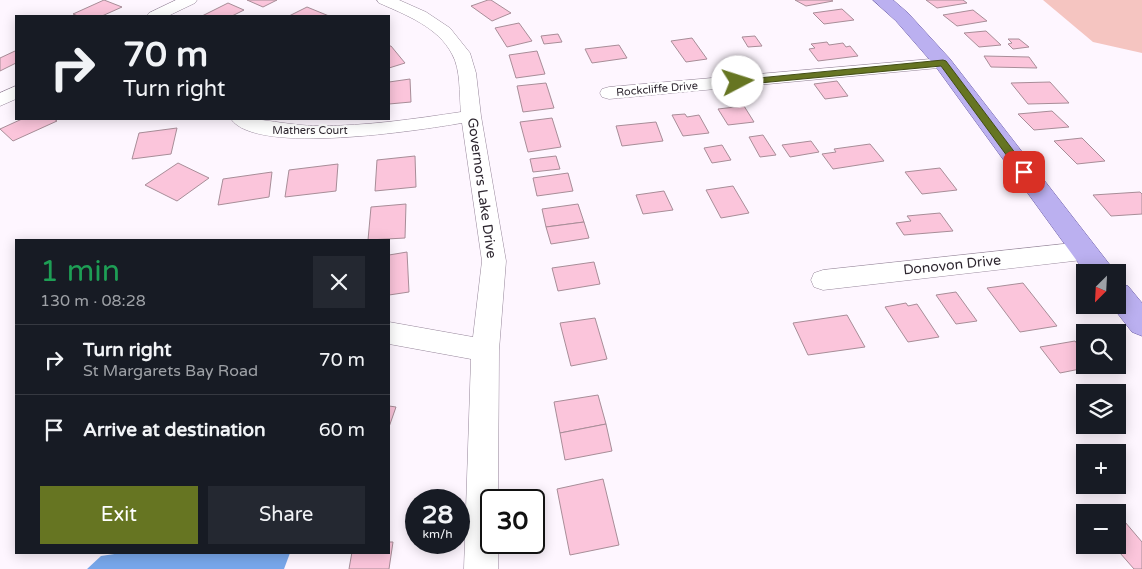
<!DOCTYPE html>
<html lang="en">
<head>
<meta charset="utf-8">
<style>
  body { margin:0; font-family:"Varela Round",sans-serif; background:#242831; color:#f1f3f6; height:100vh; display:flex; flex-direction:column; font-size:19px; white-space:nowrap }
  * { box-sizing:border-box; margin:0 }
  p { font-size:16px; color:#9ea1a6 }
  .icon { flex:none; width:28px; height:28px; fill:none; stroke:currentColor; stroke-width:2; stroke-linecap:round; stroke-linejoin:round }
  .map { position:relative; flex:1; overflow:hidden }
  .panel { position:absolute; left:15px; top:239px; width:375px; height:315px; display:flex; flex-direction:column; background:#171b24; border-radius:0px; box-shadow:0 2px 12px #0003 }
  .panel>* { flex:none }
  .top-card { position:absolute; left:15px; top:15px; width:375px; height:105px; border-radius:0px; box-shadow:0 2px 12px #0003; background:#171b24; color:#f1f3f6; overflow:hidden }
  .needle { width:32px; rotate:204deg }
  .buttons { position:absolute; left:1076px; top:264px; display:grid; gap:10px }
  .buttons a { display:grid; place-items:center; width:50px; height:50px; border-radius:0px; background:#171b24; box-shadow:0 2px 12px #0003; font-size:25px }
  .speed { position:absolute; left:405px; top:489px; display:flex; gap:10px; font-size:25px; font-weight:700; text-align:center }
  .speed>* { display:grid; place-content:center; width:65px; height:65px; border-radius:50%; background:#171b24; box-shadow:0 2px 12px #0003; line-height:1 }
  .speed small { font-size:12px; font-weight:400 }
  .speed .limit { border:2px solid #111; border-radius:8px; background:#fff; color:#111 }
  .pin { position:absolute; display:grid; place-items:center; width:42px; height:42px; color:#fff; margin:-21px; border-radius:10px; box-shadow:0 2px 8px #0006 }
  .me { position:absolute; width:55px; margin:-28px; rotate:85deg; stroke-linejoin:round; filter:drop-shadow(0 0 4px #0008) }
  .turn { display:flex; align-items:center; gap:18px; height:105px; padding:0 25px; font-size:22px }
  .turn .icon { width:65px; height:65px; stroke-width:2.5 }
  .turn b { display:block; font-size:35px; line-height:42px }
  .round { display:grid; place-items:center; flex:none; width:52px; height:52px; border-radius:0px; background:#242831 }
  .overview { display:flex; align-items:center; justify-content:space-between; height:85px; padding:0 25px }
  h1 { font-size:30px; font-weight:600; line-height:38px; color:#1e9e55 }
  .cta { display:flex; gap:10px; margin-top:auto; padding:10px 25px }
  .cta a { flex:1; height:58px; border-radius:0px; background:#667522; color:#fff; font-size:20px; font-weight:600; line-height:58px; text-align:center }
  .cta a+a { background:#242831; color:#f1f3f6 }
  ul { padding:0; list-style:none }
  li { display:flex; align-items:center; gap:15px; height:70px; padding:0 25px; border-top:1px solid #363941 }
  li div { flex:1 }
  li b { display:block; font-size:19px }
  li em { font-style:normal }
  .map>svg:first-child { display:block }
  .green { fill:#f5c5c1 }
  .water { fill:#78a7eb }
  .building { fill:#fbc5db; stroke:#a88d98 }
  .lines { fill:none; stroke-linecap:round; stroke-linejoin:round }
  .street-casing { stroke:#96869a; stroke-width:1 }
  .primary-casing { stroke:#6c5ea6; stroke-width:1 }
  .street { fill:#fff; fill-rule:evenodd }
  .primary { fill:#bbb0f0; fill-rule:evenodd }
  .route { fill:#667522; stroke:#424c16 }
  .labels { text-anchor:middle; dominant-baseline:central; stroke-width:4.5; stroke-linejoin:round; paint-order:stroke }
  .far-street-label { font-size:11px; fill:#2e2730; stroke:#fff }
  .street-label { font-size:14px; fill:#2e2730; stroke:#fff }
</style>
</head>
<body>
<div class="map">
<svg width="1142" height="569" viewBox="0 0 1142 569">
  <rect width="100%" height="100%" fill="#fef6ff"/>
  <polygon class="green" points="1043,0 1142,0 1142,53 1093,42"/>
  <polygon class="water" points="121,553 121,552 290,553 284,569 87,569 101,556"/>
  <g class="building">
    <polygon points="104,0 122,7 102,16 78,16 73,14"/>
    <polygon points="247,0 277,0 263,7"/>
    <polygon points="488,0 491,0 511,13 492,21 471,6"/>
    <polygon points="795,0 831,0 833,1 806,6"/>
    <polygon points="926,0 963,0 967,3 937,8"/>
    <polygon points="228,3 244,10 232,16 202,16"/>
    <polygon points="307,7 329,16 289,16"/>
    <polygon points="842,9 854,20 824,24 813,13"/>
    <polygon points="973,10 987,21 957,26 943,15"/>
    <polygon points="519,23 532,41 507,47 495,28"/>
    <polygon points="986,31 1001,45 979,47 964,33"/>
    <polygon points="558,34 562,42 544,44 541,36"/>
    <polygon points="755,36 762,46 748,47 742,37"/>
    <polygon points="692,38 707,59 686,62 671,41"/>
    <polygon points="1008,39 1019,39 1029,47 1013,49 1008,44 1012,43"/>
    <polygon points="827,42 829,45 843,43 846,47 850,46 858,56 818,61 809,49 815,48 811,44"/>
    <polygon points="619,45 627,58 592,63 585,49"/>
    <polygon points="389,46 391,46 405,63 389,68"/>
    <polygon points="15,51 16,51 16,63 0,71 0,58"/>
    <polygon points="537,51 545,74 516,78 509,55"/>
    <polygon points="984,56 1029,57 1037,68 991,67"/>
    <polygon points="410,79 411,102 389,104 389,82"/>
    <polygon points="837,81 848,96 825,99 814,84"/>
    <polygon points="1050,82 1069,103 1028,104 1011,83"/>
    <polygon points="546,83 554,108 523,112 517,86"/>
    <polygon points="744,106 754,122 728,125 718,109"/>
    <polygon points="1052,111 1069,127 1034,130 1018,114"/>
    <polygon points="685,114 687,117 699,115 709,133 683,136 672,115"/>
    <polygon points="552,118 561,147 528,152 520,122"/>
    <polygon points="22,119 54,119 57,121 13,141 0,129"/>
    <polygon points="656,122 663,141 622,146 616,126"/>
    <polygon points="177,128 171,154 132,159 139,133"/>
    <polygon points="763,135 776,155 760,157 749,137"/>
    <polygon points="1082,138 1105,161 1077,164 1054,141"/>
    <polygon points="811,141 819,152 790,157 782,145"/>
    <polygon points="870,144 884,161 833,169 822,154 836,152 834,149"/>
    <polygon points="722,145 731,160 712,163 704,148"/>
    <polygon points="415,156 416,187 375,191 377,160"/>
    <polygon points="556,156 560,169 533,172 530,159"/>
    <polygon points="178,163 209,178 177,201 145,185"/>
    <polygon points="338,164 336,191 285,197 289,170"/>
    <polygon points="940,168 957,190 922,194 905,172"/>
    <polygon points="272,172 269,197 218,205 223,179"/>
    <polygon points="568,173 573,191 537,196 533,178"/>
    <polygon points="733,186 749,213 721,218 706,190"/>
    <polygon points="664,191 673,210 643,214 636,195"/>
    <polygon points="1140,192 1142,194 1142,214 1111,216 1093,195"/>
    <polygon points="406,204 405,238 368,240 371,207"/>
    <polygon points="578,204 584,222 546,227 542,209"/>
    <polygon points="940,213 953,231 904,235 896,223 911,221 907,216"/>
    <polygon points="584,222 589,238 551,244 546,227"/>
    <polygon points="407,252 409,292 389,295 389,255"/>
    <polygon points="594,262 600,284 558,291 552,268"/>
    <polygon points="1023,283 1057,326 1020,332 987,288"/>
    <polygon points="956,292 977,321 956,324 936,295"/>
    <polygon points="906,303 908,306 917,304 939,337 908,342 885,307"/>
    <polygon points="847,315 865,347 808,355 793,323"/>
    <polygon points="595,318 607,359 571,366 560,323"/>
    <polygon points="1075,341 1085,354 1085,365 1095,366 1060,373 1040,347"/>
    <polygon points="598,395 606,424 560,433 554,402"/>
    <polygon points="389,406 396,407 389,427"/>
    <polygon points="606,424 612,451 565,460 560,433"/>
    <polygon points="603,479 619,545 570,555 557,489"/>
    <polygon points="1125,522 1142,542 1142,569 1134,569 1113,545 1118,545 1118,525"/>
    <polygon points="389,542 393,542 389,569 349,569 352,552 389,552"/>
  </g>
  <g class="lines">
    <defs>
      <g id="street">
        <polygon points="176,0 197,0 195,3 168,16 147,16 149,13"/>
        <path d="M377,0H399L426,12L450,28L470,53L476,73L481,116L506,261L499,350L498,500H491V542H498V569H464L471,359L389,344V322L473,337L482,261L462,123C421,130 256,156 231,119C260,117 289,126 319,126C366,126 414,119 461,112C459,93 461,70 452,54C438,27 406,15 379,3Z"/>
        <polygon points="943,58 949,59 952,63 949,67 609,99 602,97 600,93 602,89 609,87"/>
        <polygon points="16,86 16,99 0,106 0,93"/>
        <polygon points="1082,242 1090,245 1094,251 1090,257 1082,260 823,290 814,287 811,280 814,273 823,270"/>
      </g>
      <g id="primary">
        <polygon points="873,0 893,0 908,13 950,59 1110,265 1113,272 1085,272 936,67 896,21"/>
        <polygon points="1118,283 1128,286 1142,303 1142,336 1132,332 1111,305 1118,305"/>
      </g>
    </defs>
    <use href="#street" class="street-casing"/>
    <use href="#primary" class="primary-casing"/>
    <use href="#street" class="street"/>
    <use href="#primary" class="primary"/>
  </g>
  <polygon class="route" points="943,60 946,61 1028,170 1028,175 1021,175 941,66 738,85 734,82 738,80"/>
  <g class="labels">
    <g class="far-street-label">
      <text transform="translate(657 89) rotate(-5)">Rockcliffe Drive</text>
      <text x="310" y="130">Mathers Court</text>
    </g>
    <g class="street-label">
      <text transform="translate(482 188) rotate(82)">Governors Lake Drive</text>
      <text transform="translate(952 265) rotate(-6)">Donovon Drive</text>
    </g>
  </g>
</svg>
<div class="buttons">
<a><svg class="needle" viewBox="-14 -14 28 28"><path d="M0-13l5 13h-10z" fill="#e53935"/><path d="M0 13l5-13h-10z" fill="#9ea1a6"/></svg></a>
<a><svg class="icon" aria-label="search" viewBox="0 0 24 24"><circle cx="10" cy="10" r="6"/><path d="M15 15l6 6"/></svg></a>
<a><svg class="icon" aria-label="layers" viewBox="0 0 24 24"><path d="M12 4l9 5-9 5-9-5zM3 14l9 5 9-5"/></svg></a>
<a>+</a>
<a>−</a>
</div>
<div class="speed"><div>28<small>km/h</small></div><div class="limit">30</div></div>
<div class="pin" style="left:1024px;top:172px;background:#d93025"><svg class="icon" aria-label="arrive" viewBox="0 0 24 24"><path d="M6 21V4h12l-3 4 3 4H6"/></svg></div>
<svg class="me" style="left:738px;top:82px" viewBox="-20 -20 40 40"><circle r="19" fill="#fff"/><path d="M0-13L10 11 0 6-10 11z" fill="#667522"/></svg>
<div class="top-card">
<div class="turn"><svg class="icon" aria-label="right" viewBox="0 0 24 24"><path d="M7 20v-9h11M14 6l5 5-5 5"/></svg><div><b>70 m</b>Turn right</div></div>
</div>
<section class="panel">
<div class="overview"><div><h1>1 min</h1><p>130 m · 08:28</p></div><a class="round"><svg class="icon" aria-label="close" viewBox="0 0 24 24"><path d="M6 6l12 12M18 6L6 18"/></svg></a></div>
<ul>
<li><svg class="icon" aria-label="right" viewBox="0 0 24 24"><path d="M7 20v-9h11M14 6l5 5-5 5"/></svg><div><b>Turn right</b><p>St Margarets Bay Road</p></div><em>70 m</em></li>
<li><svg class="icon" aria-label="arrive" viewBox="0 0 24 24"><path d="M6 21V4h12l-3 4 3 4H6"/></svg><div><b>Arrive at destination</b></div><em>60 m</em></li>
</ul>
<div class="cta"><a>Exit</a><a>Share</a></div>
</section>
</div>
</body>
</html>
